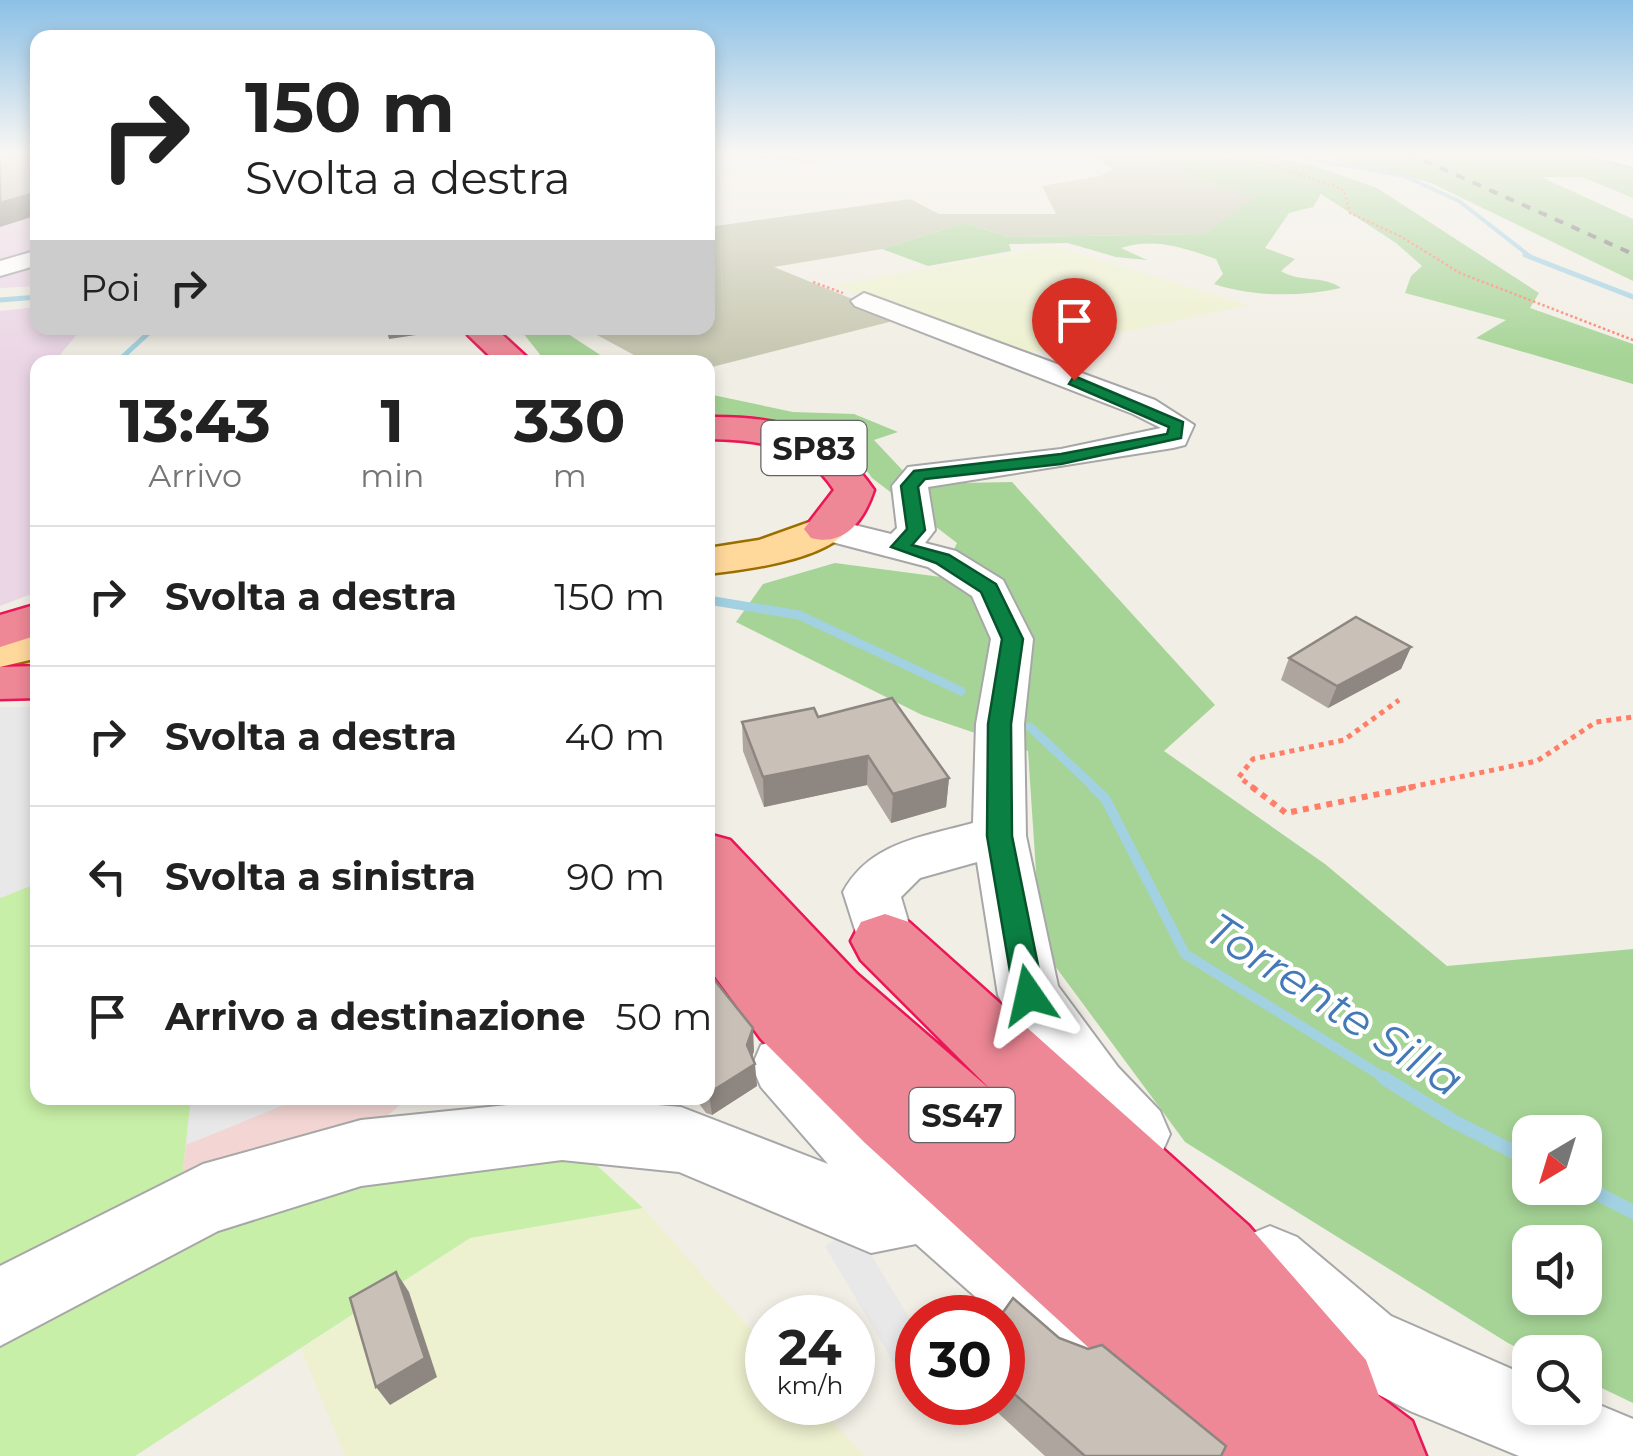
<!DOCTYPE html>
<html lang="it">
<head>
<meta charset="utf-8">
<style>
  body { margin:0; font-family:Montserrat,sans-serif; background:#f6f6f6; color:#222; height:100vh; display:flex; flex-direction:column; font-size:38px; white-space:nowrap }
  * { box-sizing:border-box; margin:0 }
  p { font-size:32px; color:#767676 }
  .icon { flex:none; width:55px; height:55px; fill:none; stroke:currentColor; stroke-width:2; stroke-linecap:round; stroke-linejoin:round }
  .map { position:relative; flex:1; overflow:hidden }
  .panel { position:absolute; left:30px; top:355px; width:685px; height:750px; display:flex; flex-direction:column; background:#fff; border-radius:20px; box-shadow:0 5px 15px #0003 }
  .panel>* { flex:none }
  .guide { position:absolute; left:30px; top:30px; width:685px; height:305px; border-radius:20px; box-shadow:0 5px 15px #0003; background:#fff; color:#222; overflow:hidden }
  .needle { width:65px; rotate:218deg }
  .controls { position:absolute; left:1512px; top:1115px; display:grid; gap:20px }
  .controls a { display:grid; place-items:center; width:90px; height:90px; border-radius:20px; background:#fff; box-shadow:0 5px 15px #0003; font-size:50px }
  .speed { position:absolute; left:745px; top:1295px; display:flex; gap:20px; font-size:50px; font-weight:700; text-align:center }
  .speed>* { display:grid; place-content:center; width:130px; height:130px; border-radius:50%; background:#fff; box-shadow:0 5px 15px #0003; line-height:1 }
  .speed small { font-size:25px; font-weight:400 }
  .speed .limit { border:15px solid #d22; background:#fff; color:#111 }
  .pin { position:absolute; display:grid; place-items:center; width:85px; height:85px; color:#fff; margin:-102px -42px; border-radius:50% 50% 50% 0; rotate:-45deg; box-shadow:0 0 10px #0007 }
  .pin .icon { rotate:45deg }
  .me { position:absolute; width:110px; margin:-55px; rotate:349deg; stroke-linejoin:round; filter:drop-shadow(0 0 8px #0008) }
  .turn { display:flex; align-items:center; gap:35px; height:210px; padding:0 50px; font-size:45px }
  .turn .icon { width:130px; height:130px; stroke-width:2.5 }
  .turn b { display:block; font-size:70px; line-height:85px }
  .then { display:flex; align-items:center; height:95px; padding:0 50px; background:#0003; gap:20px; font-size:38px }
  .eta { display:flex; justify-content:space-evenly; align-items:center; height:170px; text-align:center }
  .eta b { font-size:60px; font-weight:700; line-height:70px }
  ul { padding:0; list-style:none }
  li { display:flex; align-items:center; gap:30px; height:140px; padding:0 50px; border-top:2px solid #e0e0e0 }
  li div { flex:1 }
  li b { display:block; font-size:38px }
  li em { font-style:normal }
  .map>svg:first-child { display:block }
  .commercial { fill:#f3d6d3 }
  .industrial { fill:#ebd6e6 }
  .construction { fill:#c6c7b0 }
  .farmland { fill:#edf1cf }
  .grass { fill:#c8efa7 }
  .forest { fill:#a6d496; fill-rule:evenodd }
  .parking { fill:#e8e8e8 }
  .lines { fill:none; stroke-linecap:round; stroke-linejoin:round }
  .stream-far4 { stroke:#a2d1e2; stroke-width:4 }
  .stream-far3 { stroke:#a2d1e2; stroke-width:5 }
  .stream-far2 { stroke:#a2d1e2; stroke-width:9 }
  .stream-far1 { stroke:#a2d1e2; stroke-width:10 }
  .stream { stroke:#a2d1e2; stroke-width:14 }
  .minor-casing { stroke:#a7a7a7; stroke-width:4 }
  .major-casing { stroke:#9b6e00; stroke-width:5 }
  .highway-casing { stroke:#ea1757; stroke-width:5 }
  .path-far2 { stroke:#ff7e68; stroke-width:2.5; stroke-dasharray:2.5 2.5; stroke-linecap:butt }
  .path-far1 { stroke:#ff7e68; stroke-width:5; stroke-dasharray:5 5; stroke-linecap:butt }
  .path { stroke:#ff7e68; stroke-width:6; stroke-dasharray:6 6; stroke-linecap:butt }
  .minor { fill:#fff; fill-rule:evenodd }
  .major { fill:#ffd89c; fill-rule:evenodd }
  .highway { fill:#ee8796; fill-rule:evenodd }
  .rail { stroke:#6e6e6e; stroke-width:4; stroke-dasharray:9 9; stroke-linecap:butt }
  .wall { fill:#ada59e }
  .shaded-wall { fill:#8d8681 }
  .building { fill:#c9c0b8; stroke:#8d8681; stroke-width:2.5 }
  .route { fill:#0b8043; stroke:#07532c; stroke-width:2.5 }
  .labels { text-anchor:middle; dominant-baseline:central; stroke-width:8; stroke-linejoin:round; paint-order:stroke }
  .shield { fill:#fff; stroke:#636363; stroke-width:2.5 }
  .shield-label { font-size:32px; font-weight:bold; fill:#202020 }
  .near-water-label { font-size:45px; font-style:italic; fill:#4379b8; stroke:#fff }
</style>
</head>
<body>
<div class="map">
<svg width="1633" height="1456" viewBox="0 0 1633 1456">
  <rect width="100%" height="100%" fill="#f1eee5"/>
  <polygon class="commercial" points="191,1098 408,1098 366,1134 180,1196"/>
  <g class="industrial">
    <polygon points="0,153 37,153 37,286 0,288"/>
    <polygon points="28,308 37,309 38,328 82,328 54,362 38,362 37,592 0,606 0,311"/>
  </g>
  <polygon class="construction" points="1085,153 1143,153 1199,179 1256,197 1206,234 1008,237 965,223 882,249 774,267 901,319 708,368 708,362 647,362 584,328 708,328 708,227 910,199 939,214 1056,214 1042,186 1100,176 1114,169"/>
  <g class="farmland">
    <polygon points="1055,246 1248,305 1020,355 835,285"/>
    <polygon points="643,1208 767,1348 768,1402 816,1403 864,1456 345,1456 301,1349 470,1238"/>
  </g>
  <g class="grass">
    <polygon points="37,883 38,1098 191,1098 180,1196 0,1290 0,898"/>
    <polygon points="589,1158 643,1208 470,1238 135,1456 0,1456 0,1331 185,1229 305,1192"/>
  </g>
  <g class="forest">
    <path d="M1143,153H1255L1315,166L1377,188L1539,293L1530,308L1633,344V384L1476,338L1506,320L1405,293L1411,276L1422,266L1396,243L1321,194L1313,207L1289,213L1265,248L1295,259L1281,271C1301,283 1324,275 1341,288C1300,297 1253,297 1214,284L1223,274L1216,259C1185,248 1154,237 1121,248L1147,260L1116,257L1068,243L1009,244L1011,251L928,266L882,249L965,223L1008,237L1205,234L1255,197L1199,179Z"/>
    <polygon points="1306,153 1586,153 1633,165 1633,198 1582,177 1541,177 1633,219 1633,281 1431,183"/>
    <polygon points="519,328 559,328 611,362 546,362"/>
    <path d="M708,394L793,412L854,414L898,432L874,440L907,475L960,483L1012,482L1215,705L1164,751L1325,864L1447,966L1633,949V1403L1585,1380V1352L1530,1354L1508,1343L1185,1142L1041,947L1028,751L922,715L736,622L763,584L835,563L941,577L957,543L872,478L845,440L767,420L708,415ZM1530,1132H1585V1188H1530ZM1530,1242H1585V1298H1530Z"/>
  </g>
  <g class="parking">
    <polygon points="0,707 37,707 38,883 0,898"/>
    <polygon points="191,1098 332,1098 284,1105 186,1145"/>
    <polygon points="855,1228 917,1331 917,1390 912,1394 825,1246"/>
  </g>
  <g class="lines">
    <polyline class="stream-far4" points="1277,153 1404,176 1459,201 1531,257"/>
    <g class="stream-far3">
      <polyline points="1525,255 1633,297"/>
      <polyline points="0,300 38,297"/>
      <polyline points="117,362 154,328"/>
    </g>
    <g class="stream-far2">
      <polyline points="708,600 799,615 961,691"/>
      <polyline points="1030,727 1096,789"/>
    </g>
    <polyline class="stream-far1" points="1093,787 1105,798 1185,954 1388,1080"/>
    <g class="stream">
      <polyline points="1384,1078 1453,1121 1530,1160"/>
      <polyline points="1585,1187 1633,1212"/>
    </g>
    <defs>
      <g id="minor">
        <polygon points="1591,153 1633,155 1633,167 1594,157"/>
        <polygon points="38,250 38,265 0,276 0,261"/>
        <path d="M864,293L1155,400L1194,425L1185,445L1173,448L928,487L935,530L925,543L956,551L1003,580L1033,639L1024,724L1026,836L1058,986L1118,1067L1160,1111L1170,1134L1160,1157L1136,1166C1129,1164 1120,1161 1114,1158C1082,1138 1016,1031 998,995L977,862L920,878L901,897L914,941L906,958L885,965L864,958L843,892C870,842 923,837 973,823L976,724L991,639L972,596L928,567L813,537L807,529L813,521L826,518L891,534L897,528L892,486L908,467L1061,449L1161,428L1133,414L855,306L851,301Z"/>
        <polygon points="784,1037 807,1045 875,1117 1105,1306 1116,1334 1105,1362 1077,1373 1049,1362 916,1244 871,1253 679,1172 562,1160 361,1186 218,1231 0,1346 0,1266 203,1164 361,1120 577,1098 681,1107 828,1164 761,1087 752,1066 761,1045"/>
        <polygon points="1270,1226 1297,1237 1391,1316 1530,1377 1530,1408 1585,1408 1585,1399 1633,1419 1633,1456 1519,1456 1410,1411 1335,1372 1243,1291 1232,1264 1243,1237"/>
      </g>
      <g id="major">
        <path d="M826,516L841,520L848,529C826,560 744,570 708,574V548L759,540Z"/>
        <polygon points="38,628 38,658 0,667 0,637"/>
      </g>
      <g id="highway">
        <polygon points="473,328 495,328 532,362 496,362 468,335"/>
        <path d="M708,417C780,416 832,428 874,490C864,520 845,547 811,538L804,529L834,490C805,444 757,440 708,439Z"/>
        <polygon points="38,604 38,635 0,647 0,615"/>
        <polygon points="38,666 38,698 0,699 0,667"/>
        <polygon points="708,834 730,840 857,974 991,1090 861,960 851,941 861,922 885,914 909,922 1248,1225 1366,1360 1379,1396 1412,1421 1426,1456 1207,1456 864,1142 761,1039 708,967"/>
      </g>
    </defs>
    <use href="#minor" class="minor-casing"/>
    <use href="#major" class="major-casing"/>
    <use href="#highway" class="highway-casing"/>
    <g class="path-far2">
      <polyline points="717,153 821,162"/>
      <polyline points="1176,153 1268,164 1334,186 1344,191 1350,213 1400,236 1460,273 1633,340"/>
      <polyline points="813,282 843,293"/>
    </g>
    <g class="path-far1">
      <polyline points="1255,789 1239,777 1253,759 1344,740 1399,700"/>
      <polyline points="1401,789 1537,761 1596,722 1633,717"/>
    </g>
    <polyline class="path" points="1252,787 1286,813 1413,787"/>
    <use href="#minor" class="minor"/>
    <use href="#major" class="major"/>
    <use href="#highway" class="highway"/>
    <polyline class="rail" points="1407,153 1633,254"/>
  </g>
  <g class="wall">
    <polygon points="1411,647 1401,669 1328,708 1281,680 1289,658"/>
    <polygon points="818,717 949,778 946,807 891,823 867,785 764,807 743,751 742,722"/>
    <polygon points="708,972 754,1051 752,1057 757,1086 712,1115 706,1113 695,1098 708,1098"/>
    <polygon points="1002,1318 1059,1338 1221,1456 1045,1456 986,1402 1002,1402"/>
  </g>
  <g class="shaded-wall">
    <polygon points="38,192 38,215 0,227 0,203"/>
    <polygon points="386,328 414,328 416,335 389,339"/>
    <polygon points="1411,647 1401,669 1328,708 1337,686"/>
    <polygon points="868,756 867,785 764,807 763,777"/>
    <polygon points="949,778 946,807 891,823 893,794"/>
    <polygon points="753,1028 754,1051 749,1067 747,1045"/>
    <polygon points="755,1064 757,1086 712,1115 709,1093"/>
    <polygon points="396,1272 409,1292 437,1377 390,1405 376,1387"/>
  </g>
  <g class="building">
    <polygon points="0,153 38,153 38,192 0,203"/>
    <polygon points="1356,617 1411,647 1337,686 1289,658"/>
    <polygon points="892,698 949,778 893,794 868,756 763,777 742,722 814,708 818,717"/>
    <polygon points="708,972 753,1028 747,1045 755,1064 709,1093 708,1092"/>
    <polygon points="396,1272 425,1358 376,1387 350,1298"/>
    <polygon points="1013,1298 1059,1338 1088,1349 1102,1345 1226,1446 1221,1456 1085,1456 1002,1383 1002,1318 999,1318"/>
  </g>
  <linearGradient id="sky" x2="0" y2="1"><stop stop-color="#8cc0e6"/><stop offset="0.43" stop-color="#f9f7f3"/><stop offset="1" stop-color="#f9f7f3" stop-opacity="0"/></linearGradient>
  <rect width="1633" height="357" fill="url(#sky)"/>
  <polygon class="route" points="1074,376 1183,422 1181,438 1061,464 925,479 918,487 925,530 912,545 949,555 996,584 1023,639 1011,724 1012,836 1044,995 1039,1004 1029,1007 1019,1004 1014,995 987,836 988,724 1002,639 981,592 936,563 891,547 907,529 901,486 914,471 1061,454 1167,434 1169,427 1069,384"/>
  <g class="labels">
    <g class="shield">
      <rect x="761.5" y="421" width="105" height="54" rx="8"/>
      <rect x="909.5" y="1088" width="105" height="54" rx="8"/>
    </g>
    <g class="shield-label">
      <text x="814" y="448">SP83</text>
      <text x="962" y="1115">SS47</text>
    </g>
    <g class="near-water-label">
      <text transform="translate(1335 1004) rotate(33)">Torrente Silla</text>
    </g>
  </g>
</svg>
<div class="controls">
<a><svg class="needle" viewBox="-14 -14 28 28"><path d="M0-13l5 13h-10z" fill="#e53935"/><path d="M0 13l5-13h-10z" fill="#767676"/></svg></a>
<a><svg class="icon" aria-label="sound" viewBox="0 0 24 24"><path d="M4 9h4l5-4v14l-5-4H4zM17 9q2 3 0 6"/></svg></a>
<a><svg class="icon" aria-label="search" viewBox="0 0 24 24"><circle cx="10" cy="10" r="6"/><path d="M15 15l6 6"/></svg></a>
</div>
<div class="speed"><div>24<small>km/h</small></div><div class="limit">30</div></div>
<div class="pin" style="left:1074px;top:380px;background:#d93025"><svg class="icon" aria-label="arrive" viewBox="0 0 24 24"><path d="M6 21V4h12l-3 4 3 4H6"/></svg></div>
<svg class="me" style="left:1029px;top:995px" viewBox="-20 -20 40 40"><path d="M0-17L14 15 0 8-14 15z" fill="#0b8043" stroke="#fff" stroke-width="4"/></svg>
<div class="guide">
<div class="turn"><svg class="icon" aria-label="right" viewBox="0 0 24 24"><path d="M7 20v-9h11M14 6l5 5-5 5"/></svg><div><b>150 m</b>Svolta a destra</div></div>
<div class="then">Poi<svg class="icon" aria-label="right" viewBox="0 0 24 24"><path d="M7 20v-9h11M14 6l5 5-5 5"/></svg></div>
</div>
<section class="panel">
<div class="eta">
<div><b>13:43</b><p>Arrivo</p></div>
<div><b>1</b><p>min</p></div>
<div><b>330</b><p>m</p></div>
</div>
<ul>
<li><svg class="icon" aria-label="right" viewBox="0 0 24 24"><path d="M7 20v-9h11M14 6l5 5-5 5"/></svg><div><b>Svolta a destra</b></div><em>150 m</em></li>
<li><svg class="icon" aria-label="right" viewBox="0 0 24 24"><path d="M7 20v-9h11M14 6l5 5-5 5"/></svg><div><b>Svolta a destra</b></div><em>40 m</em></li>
<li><svg class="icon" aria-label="left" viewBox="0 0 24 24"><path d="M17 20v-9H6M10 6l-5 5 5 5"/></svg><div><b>Svolta a sinistra</b></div><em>90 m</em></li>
<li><svg class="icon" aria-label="arrive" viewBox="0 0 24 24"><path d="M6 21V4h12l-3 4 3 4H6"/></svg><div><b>Arrivo a destinazione</b></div><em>50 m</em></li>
</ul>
</section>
</div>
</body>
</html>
